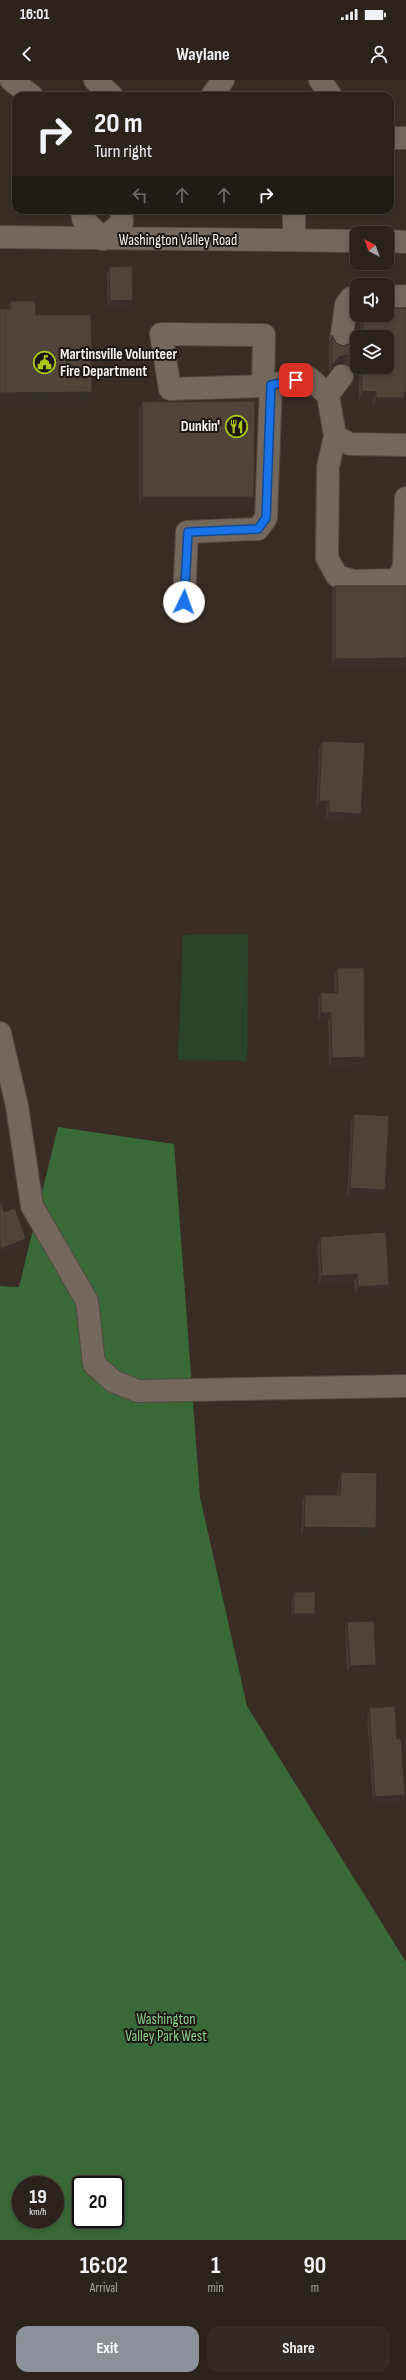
<!DOCTYPE html>
<html lang="en">
<head>
<meta charset="utf-8">
<style>
  body { margin:0; font-family:"Sofia Sans Condensed",sans-serif; background:#332a23; color:#f1f3f6; height:100vh; display:flex; flex-direction:column; font-size:15px; white-space:nowrap }
  * { box-sizing:border-box; margin:0 }
  p { font-size:13px; color:#a6a4a2 }
  .icon { flex:none; width:22px; height:22px; fill:none; stroke:currentColor; stroke-width:2; stroke-linecap:round; stroke-linejoin:round }
  .map { position:relative; height:2160px; overflow:hidden }
  .details { display:flex; flex-direction:column; background:#2b221a; flex:1 }
  .details>* { flex:none }
  .guide { position:absolute; left:12px; top:12px; width:382px; height:122px; border-radius:12px; box-shadow:0 2px 6px #0003,0 0 0 1px #473f39; background:#2b221a; color:#f1f3f6; overflow:hidden }
  .needle { width:26px; rotate:319deg }
  .controls { position:absolute; left:350px; top:146px; display:grid; gap:8px }
  .controls a { display:grid; place-items:center; width:44px; height:44px; border-radius:8px; background:#2b221a; box-shadow:0 2px 6px #0003,0 0 0 1px #473f39; font-size:20px }
  .speed { position:absolute; left:12px; top:2096px; display:flex; gap:8px; font-size:20px; font-weight:700; text-align:center }
  .speed>* { display:grid; place-content:center; width:52px; height:52px; border-radius:50%; background:#2b221a; box-shadow:0 2px 6px #0003,0 0 0 1px #473f39; line-height:1 }
  .speed small { font-size:10px; font-weight:400 }
  .speed .limit { border:2px solid #111; border-radius:6px; background:#fff; color:#111 }
  .pin { position:absolute; display:grid; place-items:center; width:34px; height:34px; color:#fff; margin:-17px; border-radius:8px; box-shadow:0 2px 6px #0006 }
  .me { position:absolute; width:44px; margin:-22px; rotate:3deg; stroke-linejoin:round; filter:drop-shadow(0 0 3px #0008) }
  .turn { display:flex; align-items:center; gap:14px; height:84px; padding:0 16px; font-size:18px }
  .turn .icon { width:52px; height:52px; stroke-width:2.5 }
  .turn b { display:block; font-size:28px; line-height:34px }
  .lanes { display:flex; align-items:center; height:38px; padding:0 16px; background:#0003; justify-content:center; gap:20px; direction:ltr }
  .lanes .off { opacity:.35 }
  .eta { display:flex; justify-content:space-evenly; align-items:center; height:68px; text-align:center }
  .eta b { font-size:24px; font-weight:700; line-height:28px }
  .action { display:flex; gap:8px; margin-top:auto; padding:8px 16px }
  .action a { flex:1; height:46px; border-radius:12px; background:#8c9099; color:#fff; font-size:16px; font-weight:700; line-height:46px; text-align:center }
  .action a+a { background:#332a23; color:#f1f3f6 }
  .status { display:flex; justify-content:space-between; align-items:center; height:28px; padding:0 20px; background:#2b221a; direction:ltr }
  .status svg { height:11px; fill:currentColor }
  header { display:flex; justify-content:space-between; align-items:center; height:52px; padding:0 16px; background:#2b221a; font-size:18px; font-weight:700 }
  .map>svg:first-child { display:block }
  .green { fill:#294429 }
  .forest { fill:#396839; fill-rule:evenodd }
  .lines { fill:none; stroke-linecap:round; stroke-linejoin:round }
  .minor-casing { stroke:#544a41; stroke-width:24 }
  .minor { stroke:#74675c; stroke-width:22 }
  .wall { fill:#453a31 }
  .shaded-wall { fill:#383028 }
  .building { fill:#504439; stroke:#383028; fill-rule:evenodd }
  .route-casing { stroke:#114b97; stroke-width:10 }
  .route { stroke:#1a73e8; stroke-width:7 }
  .labels { text-anchor:middle; dominant-baseline:central; stroke-width:4; stroke-linejoin:round; paint-order:stroke }
  .street-label { font-size:15px; fill:#f9f1ea; stroke:#1c1712 }
  .poi-label { font-size:15px; font-weight:bold; fill:#f9f1ea; stroke:#1c1712; text-anchor:start }
  .park-label { font-size:15px; fill:#8dd28c; stroke:#1c1712 }
</style>
</head>
<body>
<div class="status"><b>16:01</b><svg viewBox="0 0 49 12"><path d="M0 12V9h3v3zM5 12V6h3v6zM10 12V3h3v9zM15 12V0h3v12zM26 1h20v11H26zM47 4h2v5h-2z"/></svg></div>
<header><svg class="icon" aria-label="back" viewBox="0 0 24 24"><path d="M15 5l-7 7 7 7"/></svg>Waylane<svg class="icon" aria-label="person" viewBox="0 0 24 24"><circle cx="12" cy="8" r="4"/><path d="M4 21q1-7 8-7t8 7"/></svg></header>
<div class="map">
<svg width="406" height="2160" viewBox="0 0 406 2160">
  <rect width="100%" height="100%" fill="#392d23"/>
  <polygon class="green" points="248,854 247,981 178,980 183,855"/>
  <path class="forest" d="M58,1047L174,1064L200,1417L247,1626L406,1882V2160H0V1206L19,1207ZM21,2105H55V2139H21ZM81,2105H115V2139H81Z"/>
  <g class="lines">
    <defs>
      <g id="minor">
        <polyline points="11,0 32,16"/>
        <polyline points="95,0 112,16"/>
        <polyline points="320,0 331,16"/>
        <polyline points="212,16 223,0"/>
        <polyline points="390,58 406,58"/>
        <polyline points="82,130 83,139 103,159"/>
        <polyline points="0,157 357,161"/>
        <polyline points="103,159 122,142 121,130"/>
        <polyline points="294,160 294,130"/>
        <polyline points="387,161 406,162"/>
        <polyline points="387,217 406,216"/>
        <polygon points="161,254 264,255 263,306 170,309"/>
        <polyline points="341,262 346,225 351,218 357,218"/>
        <polyline points="263,306 309,298 328,315 335,356 350,364 406,365"/>
        <polyline points="328,315 342,296"/>
        <polyline points="335,356 328,387 327,478 337,496 353,501 398,500 404,486 406,418"/>
        <polyline points="184,522 187,452 258,449 266,438 271,305"/>
        <polyline points="0,953 17,1026 32,1126 87,1221 94,1284 113,1301 138,1311 406,1306"/>
      </g>
    </defs>
    <use href="#minor" class="minor-casing"/>
    <use href="#minor" class="minor"/>
  </g>
  <g class="wall">
    <polygon points="109,187 133,220 131,227 108,227 107,193"/>
    <polygon points="11,221 36,235 92,312 88,321 8,229"/>
    <polygon points="406,228 406,320 403,320 401,326 373,326 373,320 359,320 359,296 354,296 350,286 344,284 337,284 329,293 329,263 332,255 336,263 343,266 354,262 360,254 360,235 387,235"/>
    <polygon points="142,322 251,425 139,425 139,330"/>
    <polygon points="335,506 406,506 332,587 332,514"/>
    <polygon points="322,661 361,734 358,742 326,740 326,729 316,729 319,669"/>
    <polygon points="337,888 362,985 329,986 328,941 318,941 318,921 321,913 334,913 334,897"/>
    <polygon points="354,1034 385,1110 382,1118 347,1117 351,1043"/>
    <polygon points="320,1157 389,1205 386,1213 355,1215 354,1202 319,1204 317,1165"/>
    <polygon points="341,1392 376,1448 373,1456 301,1455 302,1423 305,1415 337,1415 338,1401"/>
    <polygon points="294,1512 315,1534 314,1537 292,1537 292,1516"/>
    <polygon points="347,1542 376,1585 374,1591 347,1592 345,1549"/>
    <polygon points="369,1628 397,1659 405,1715 403,1721 373,1723 367,1634"/>
  </g>
  <g class="shaded-wall">
    <polygon points="133,220 131,227 108,227 110,221"/>
    <polygon points="347,275 344,284 337,284 329,293 332,285 340,276"/>
    <polygon points="357,288 362,288 359,296 354,296"/>
    <polygon points="362,311 376,312 373,320 359,320"/>
    <polygon points="92,312 88,321 0,322 0,313"/>
    <polygon points="404,312 406,312 406,320 403,320 401,326 373,326 376,318"/>
    <polygon points="142,417 254,417 251,425 139,425"/>
    <polygon points="406,578 406,587 332,587 335,579"/>
    <polygon points="319,721 329,721 326,729 316,729"/>
    <polygon points="329,732 361,734 358,742 326,740"/>
    <polygon points="321,933 331,933 328,941 318,941"/>
    <polygon points="365,977 362,985 329,986 332,978"/>
    <polygon points="350,1108 385,1110 382,1118 347,1117"/>
    <polygon points="26,1159 24,1165 0,1174 0,1169"/>
    <polygon points="357,1194 354,1202 319,1204 322,1196"/>
    <polygon points="389,1205 386,1213 355,1215 358,1207"/>
    <polygon points="304,1447 376,1448 373,1456 301,1455"/>
    <polygon points="294,1534 315,1534 314,1537 292,1537"/>
    <polygon points="376,1585 374,1591 347,1592 350,1586"/>
    <polygon points="405,1715 403,1721 373,1723 375,1717"/>
  </g>
  <g class="building">
    <polygon points="132,186 133,220 110,221 109,187"/>
    <polygon points="11,221 35,221 36,235 91,235 92,312 0,313 0,229 11,229"/>
    <path d="M387,228H406V312H404V318H376V312L362,311V288H357L353,278L347,275L340,276L332,285V255L336,263L343,266L354,262L357,254H363V235H387ZM357,257H387V287H357Z"/>
    <polygon points="255,321 254,417 142,417 142,322"/>
    <polygon points="335,506 406,506 406,578 335,579"/>
    <polygon points="322,661 365,663 361,734 329,732 329,721 319,721"/>
    <polygon points="337,888 364,888 365,977 332,978 331,933 321,933 321,913 338,913"/>
    <polygon points="354,1034 389,1036 385,1110 350,1108"/>
    <polygon points="0,1121 4,1132 15,1128 26,1159 0,1169"/>
    <polygon points="386,1152 389,1205 358,1207 357,1194 322,1196 320,1157"/>
    <polygon points="341,1392 377,1393 376,1448 304,1447 305,1415 340,1415"/>
    <rect x="294" y="1512" width="21" height="22"/>
    <polygon points="374,1541 376,1585 350,1586 347,1542"/>
    <polygon points="395,1626 397,1659 401,1659 405,1715 375,1717 369,1628"/>
  </g>
  <g class="lines">
    <defs>
      <polyline id="route" points="184,522 188,452 258,449 266,438 271,305 296,300"/>
    </defs>
    <use href="#route" class="route-casing"/>
    <use href="#route" class="route"/>
  </g>
  <defs>
    <symbol id="civic-ring" viewBox="-11 -11 22 22"><circle r="9.5" fill="#1c1712" stroke="#a9c71b" stroke-width="1.5"/><path d="M-.6-6.5H3V-4.5H.6V-3L4-1V1h2V6H-6V1h2V-1L-.6-3ZM-1.2 2.5V6h2.4V2.5Z" fill="#a9c71b"/></symbol>
    <symbol id="restaurant-ring" viewBox="-11 -11 22 22"><circle r="9.5" fill="#1c1712" stroke="#a9c71b" stroke-width="1.5"/><path d="M-5-6h1v4h1v-4h1v4h1v-4h1v5L-1.5 .5V6h-2V.5L-5-1ZM5-6V6H3V1.5H1.5Q1.5-4 5-6Z" fill="#a9c71b"/></symbol>
  </defs>
  <g fill-rule="evenodd">
    <use href="#civic-ring" x="32" y="270" width="25" height="25"/>
    <use href="#restaurant-ring" x="224" y="334" width="25" height="25"/>
  </g>
  <g class="labels">
    <g class="street-label">
      <text x="178" y="160">Washington Valley Road</text>
    </g>
    <g class="poi-label">
      <text x="60" y="274">Martinsville Volunteer<tspan x="60" dy="17">Fire Department</tspan></text>
      <text x="220" y="346" text-anchor="end">Dunkin'</text>
    </g>
    <g class="park-label">
      <text x="166" y="1939">Washington<tspan x="166" dy="17">Valley Park West</tspan></text>
    </g>
  </g>
</svg>
<div class="controls">
<a><svg class="needle" viewBox="-14 -14 28 28"><path d="M0-13l5 13h-10z" fill="#e53935"/><path d="M0 13l5-13h-10z" fill="#a6a4a2"/></svg></a>
<a><svg class="icon" aria-label="sound" viewBox="0 0 24 24"><path d="M4 9h4l5-4v14l-5-4H4zM17 9q2 3 0 6"/></svg></a>
<a><svg class="icon" aria-label="layers" viewBox="0 0 24 24"><path d="M12 4l9 5-9 5-9-5zM3 14l9 5 9-5"/></svg></a>
</div>
<div class="speed"><div>19<small>km/h</small></div><div class="limit">20</div></div>
<div class="pin" style="left:296px;top:300px;background:#d93025"><svg class="icon" aria-label="arrive" viewBox="0 0 24 24"><path d="M6 21V4h12l-3 4 3 4H6"/></svg></div>
<svg class="me" style="left:184px;top:522px" viewBox="-20 -20 40 40"><circle r="19" fill="#fff"/><path d="M0-13L10 11 0 6-10 11z" fill="#1a73e8"/></svg>
<div class="guide">
<div class="turn"><svg class="icon" aria-label="right" viewBox="0 0 24 24"><path d="M7 20v-9h11M14 6l5 5-5 5"/></svg><div><b>20 m</b>Turn right</div></div>
<div class="lanes"><svg class="icon off" aria-label="left" viewBox="0 0 24 24"><path d="M17 20v-9H6M10 6l-5 5 5 5"/></svg><svg class="icon off" aria-label="ahead" viewBox="0 0 24 24"><path d="M12 20V5M6 11l6-6 6 6"/></svg><svg class="icon off" aria-label="ahead" viewBox="0 0 24 24"><path d="M12 20V5M6 11l6-6 6 6"/></svg><svg class="icon" aria-label="right" viewBox="0 0 24 24"><path d="M7 20v-9h11M14 6l5 5-5 5"/></svg></div>
</div>
</div>
<section class="details">
<div class="eta">
<div><b>16:02</b><p>Arrival</p></div>
<div><b>1</b><p>min</p></div>
<div><b>90</b><p>m</p></div>
</div>
<div class="action"><a>Exit</a><a>Share</a></div>
</section>
</body>
</html>
